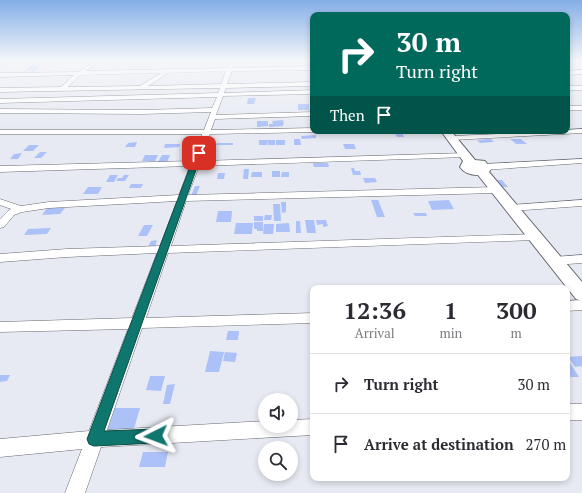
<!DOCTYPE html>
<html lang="en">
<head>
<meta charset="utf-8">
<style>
  body { margin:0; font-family:"PT Serif",serif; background:#f2f2f3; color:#2b2b33; height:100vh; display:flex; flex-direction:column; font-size:15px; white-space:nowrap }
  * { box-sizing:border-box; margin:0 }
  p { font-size:13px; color:#7c7c81 }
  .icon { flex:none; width:22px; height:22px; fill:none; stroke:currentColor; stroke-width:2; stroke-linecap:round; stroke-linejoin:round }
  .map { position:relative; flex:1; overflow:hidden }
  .side { position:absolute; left:310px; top:285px; width:260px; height:196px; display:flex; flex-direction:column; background:#fff; border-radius:8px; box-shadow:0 2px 6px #0003 }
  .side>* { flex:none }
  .banner { position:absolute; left:310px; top:12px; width:260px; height:122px; border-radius:8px; box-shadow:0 2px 6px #0003; background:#00695c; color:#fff; overflow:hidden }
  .buttons { position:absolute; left:258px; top:393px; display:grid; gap:8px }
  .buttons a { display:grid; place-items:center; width:40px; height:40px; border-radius:50%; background:#fff; box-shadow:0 2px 6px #0003; font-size:20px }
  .pin { position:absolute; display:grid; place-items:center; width:34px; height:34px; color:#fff; margin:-17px; border-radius:8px; box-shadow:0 2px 6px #0006 }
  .me { position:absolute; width:44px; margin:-22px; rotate:267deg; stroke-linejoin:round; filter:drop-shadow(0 0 3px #0008) }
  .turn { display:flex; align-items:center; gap:14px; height:84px; padding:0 20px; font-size:18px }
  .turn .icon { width:52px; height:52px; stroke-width:2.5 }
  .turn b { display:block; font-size:28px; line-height:34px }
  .then { display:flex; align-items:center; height:38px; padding:0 20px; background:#0003; gap:8px; font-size:15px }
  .eta { display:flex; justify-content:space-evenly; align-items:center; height:68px; text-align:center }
  .eta b { font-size:24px; font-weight:700; line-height:28px }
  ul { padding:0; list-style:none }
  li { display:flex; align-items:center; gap:12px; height:60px; padding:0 20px; border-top:1px solid #e1e1e2 }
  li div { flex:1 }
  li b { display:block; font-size:15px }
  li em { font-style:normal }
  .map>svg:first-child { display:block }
  .building { fill:#acc1f8 }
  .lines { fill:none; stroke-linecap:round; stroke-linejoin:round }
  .minor-casing { stroke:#66696f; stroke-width:1 }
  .secondary-casing { stroke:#66696f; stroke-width:2 }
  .minor { fill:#fff; fill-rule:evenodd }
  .secondary { fill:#fff; fill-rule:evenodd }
  .route { fill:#0f766e; stroke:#0a4d48 }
</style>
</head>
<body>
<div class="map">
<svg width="582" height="493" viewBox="0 0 582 493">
  <rect width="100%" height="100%" fill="#e7eaf2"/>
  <g class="building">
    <polygon points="34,63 38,63 33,66 36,66 35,67 40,67 33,73 28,73 34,69 23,72"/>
    <polygon points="248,98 256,98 254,104 247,104"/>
    <rect x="298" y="104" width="11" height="6"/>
    <polygon points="283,120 284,124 277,124 283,124 283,126 269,127 269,124 273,124 272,121"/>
    <polygon points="257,121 268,121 268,126 257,127"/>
    <polygon points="394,131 401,131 404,137 397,137"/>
    <polygon points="316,135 316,138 302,139 301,136"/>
    <polygon points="294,139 300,139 301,145 294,145"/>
    <polygon points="491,139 494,142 480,143 477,140"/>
    <polygon points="510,139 521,139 527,144 516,144"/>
    <rect x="259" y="140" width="8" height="5"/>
    <polygon points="267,140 275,140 275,145 268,145"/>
    <rect x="276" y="140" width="9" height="5"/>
    <polygon points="137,142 135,147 125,147 128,143"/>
    <polygon points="210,143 216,143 213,152 207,152"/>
    <polygon points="217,143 233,143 233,145 216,145"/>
    <polygon points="165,144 180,144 179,147 164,148"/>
    <polygon points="343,144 354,144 356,149 345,149"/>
    <polygon points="29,145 39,145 33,151 23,151"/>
    <polygon points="40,152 47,152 41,158 34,158"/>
    <polygon points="22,153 18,159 10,159 14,154"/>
    <polygon points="145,155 158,155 155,161 142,161"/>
    <polygon points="162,155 170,155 167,162 158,162"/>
    <polygon points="313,163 328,163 329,167 314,167"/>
    <polygon points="351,168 354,168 355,171 360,171 361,175 353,175"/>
    <polygon points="244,169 249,169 248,179 243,179"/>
    <rect x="272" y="171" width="8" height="6"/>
    <polygon points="252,172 262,172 262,177 251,177"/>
    <polygon points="282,172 289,172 289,177 281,177"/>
    <polygon points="218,173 225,173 224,179 217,179"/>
    <polygon points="110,175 118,175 114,182 106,182"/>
    <polygon points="124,175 129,175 125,181 116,181 118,178 122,178"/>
    <polygon points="363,178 375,178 377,182 365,183"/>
    <polygon points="495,180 502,180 508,187 500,187"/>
    <polygon points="131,184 143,184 141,188 129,188"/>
    <polygon points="195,186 200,186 196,196 191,196"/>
    <polygon points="88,187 102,187 98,194 83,194"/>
    <polygon points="371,200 378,200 385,217 377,217"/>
    <polygon points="449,200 454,209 432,210 428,201"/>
    <polygon points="281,202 286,202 286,212 282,213"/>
    <polygon points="273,204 280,204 281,221 274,221"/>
    <polygon points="47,208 65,208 60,214 42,215"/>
    <polygon points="218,211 232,211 231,222 216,222"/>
    <polygon points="413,213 426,213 427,216 415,216"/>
    <polygon points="265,215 272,215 271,220 264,220"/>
    <rect x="254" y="216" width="9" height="5"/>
    <polygon points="305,220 314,220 316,233 307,233"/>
    <polygon points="316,220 326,220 328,226 323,227 323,224 317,225"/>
    <polygon points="296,221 300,221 301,233 296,233"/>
    <polygon points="254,222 263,222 263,231 257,231 257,229 254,229"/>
    <polygon points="236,223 253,223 252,234 234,234"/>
    <polygon points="289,223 290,232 276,232 276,224"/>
    <polygon points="264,224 274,224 273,234 263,234"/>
    <polygon points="144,225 153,225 147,236 138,236"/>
    <polygon points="51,228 47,234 24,235 28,229"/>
    <polygon points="157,240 155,247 148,247 151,241"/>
    <polygon points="228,331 239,331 238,340 226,340"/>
    <polygon points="210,351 224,352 219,372 205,372"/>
    <polygon points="225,352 237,353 235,362 223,361"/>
    <polygon points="582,356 582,368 581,366 575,367 568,357"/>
    <polygon points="567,358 579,377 567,377"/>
    <polygon points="0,375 10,375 7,381 0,382"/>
    <polygon points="150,376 165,376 161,391 146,390"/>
    <polygon points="175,384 170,404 163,404 167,385"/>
    <polygon points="115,408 140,408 133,432 107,432"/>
    <polygon points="143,452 168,452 165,467 139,467"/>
  </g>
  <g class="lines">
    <defs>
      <g id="minor">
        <polygon points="29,60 65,60 0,64 0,62"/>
        <path d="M97,60H103L85,71L227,68L231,60H235L233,68L313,66V70L232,71L227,84L313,82V86L226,88L224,93L313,90V94L223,96L216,115L313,112V116L215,119L211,130L313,128V131L316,132L210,134L200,161L466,153L470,155L466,157L199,166L188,195L496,187L501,190L496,193L186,201L171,246L536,234L541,237L536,240L168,253L146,318L313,313V323L142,328L107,430L265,421V426H291V420L313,419V435L101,447L85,493H65L82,449L0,457V439L89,431L128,329L0,332V322L132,318L157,253L67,257L0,262V254L67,249L160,246L177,201L49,208L22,212L14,215L4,227L0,228V219L8,211L11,209L0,205V199L21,206L49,202L179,195L190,166L0,172V166L192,161L202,134H0V130H204L211,112L142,114L0,113V109L142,110L212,108L217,97L0,103V99L218,93L220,88L0,92V88L61,87L74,75L0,77V73L78,72ZM226,71L221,84L148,86L168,73ZM161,73L140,86L68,87L80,75Z"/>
        <polygon points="582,70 582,74 567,75 567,71"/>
        <rect x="567" y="86" width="15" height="4"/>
        <rect x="567" y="106" width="15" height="4"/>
        <polygon points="582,129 582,133 452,140 448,138 452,136 567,131 567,130"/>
        <polygon points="582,159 582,163 484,170 480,167 484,164"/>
        <polygon points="582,200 582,206 511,211 506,208 511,205"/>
        <polygon points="582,255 582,263 554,265 550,264 548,261 550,258 554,257"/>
        <polygon points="582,300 582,310 567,311 567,301"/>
        <rect x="567" y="404" width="15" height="16"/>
      </g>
      <path id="secondary" d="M441,131H451L475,160L485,161L491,169L489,172L582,282V301L576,299L478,175C471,175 464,173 460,167L463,161Z"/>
    </defs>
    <use href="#minor" class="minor-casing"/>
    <use href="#secondary" class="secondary-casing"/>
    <use href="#minor" class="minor"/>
    <use href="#secondary" class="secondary"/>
  </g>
  <linearGradient id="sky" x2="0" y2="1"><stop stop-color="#84aee8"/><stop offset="0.47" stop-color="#f4f6f9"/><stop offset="1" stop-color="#f4f6f9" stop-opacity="0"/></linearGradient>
  <rect width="582" height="129" fill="url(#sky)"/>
  <polygon class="route" points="196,151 202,153 104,431 156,429 161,431 163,436 161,441 156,443 94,446 89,444 87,439"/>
</svg>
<div class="buttons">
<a><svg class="icon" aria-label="sound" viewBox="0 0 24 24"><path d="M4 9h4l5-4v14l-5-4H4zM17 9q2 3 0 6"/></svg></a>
<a><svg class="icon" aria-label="search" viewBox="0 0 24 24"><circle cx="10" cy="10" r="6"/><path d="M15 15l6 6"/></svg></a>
</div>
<div class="pin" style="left:199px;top:153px;background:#d93025"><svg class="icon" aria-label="arrive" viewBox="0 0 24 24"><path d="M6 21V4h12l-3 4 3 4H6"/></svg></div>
<svg class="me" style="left:156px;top:436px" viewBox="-20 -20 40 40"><path d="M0-17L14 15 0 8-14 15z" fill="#0f766e" stroke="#fff" stroke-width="4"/></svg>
<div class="banner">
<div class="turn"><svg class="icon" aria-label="right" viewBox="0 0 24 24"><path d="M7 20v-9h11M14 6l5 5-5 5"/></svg><div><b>30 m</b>Turn right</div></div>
<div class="then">Then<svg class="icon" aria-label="arrive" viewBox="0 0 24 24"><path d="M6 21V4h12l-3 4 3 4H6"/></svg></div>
</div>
<section class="side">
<div class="eta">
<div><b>12:36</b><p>Arrival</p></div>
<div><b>1</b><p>min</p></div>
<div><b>300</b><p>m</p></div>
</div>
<ul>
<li><svg class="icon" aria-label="right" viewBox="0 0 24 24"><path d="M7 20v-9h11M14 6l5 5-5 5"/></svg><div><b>Turn right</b></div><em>30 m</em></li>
<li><svg class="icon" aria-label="arrive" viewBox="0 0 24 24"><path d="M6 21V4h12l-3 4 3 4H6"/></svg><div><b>Arrive at destination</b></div><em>270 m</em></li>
</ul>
</section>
</div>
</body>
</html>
